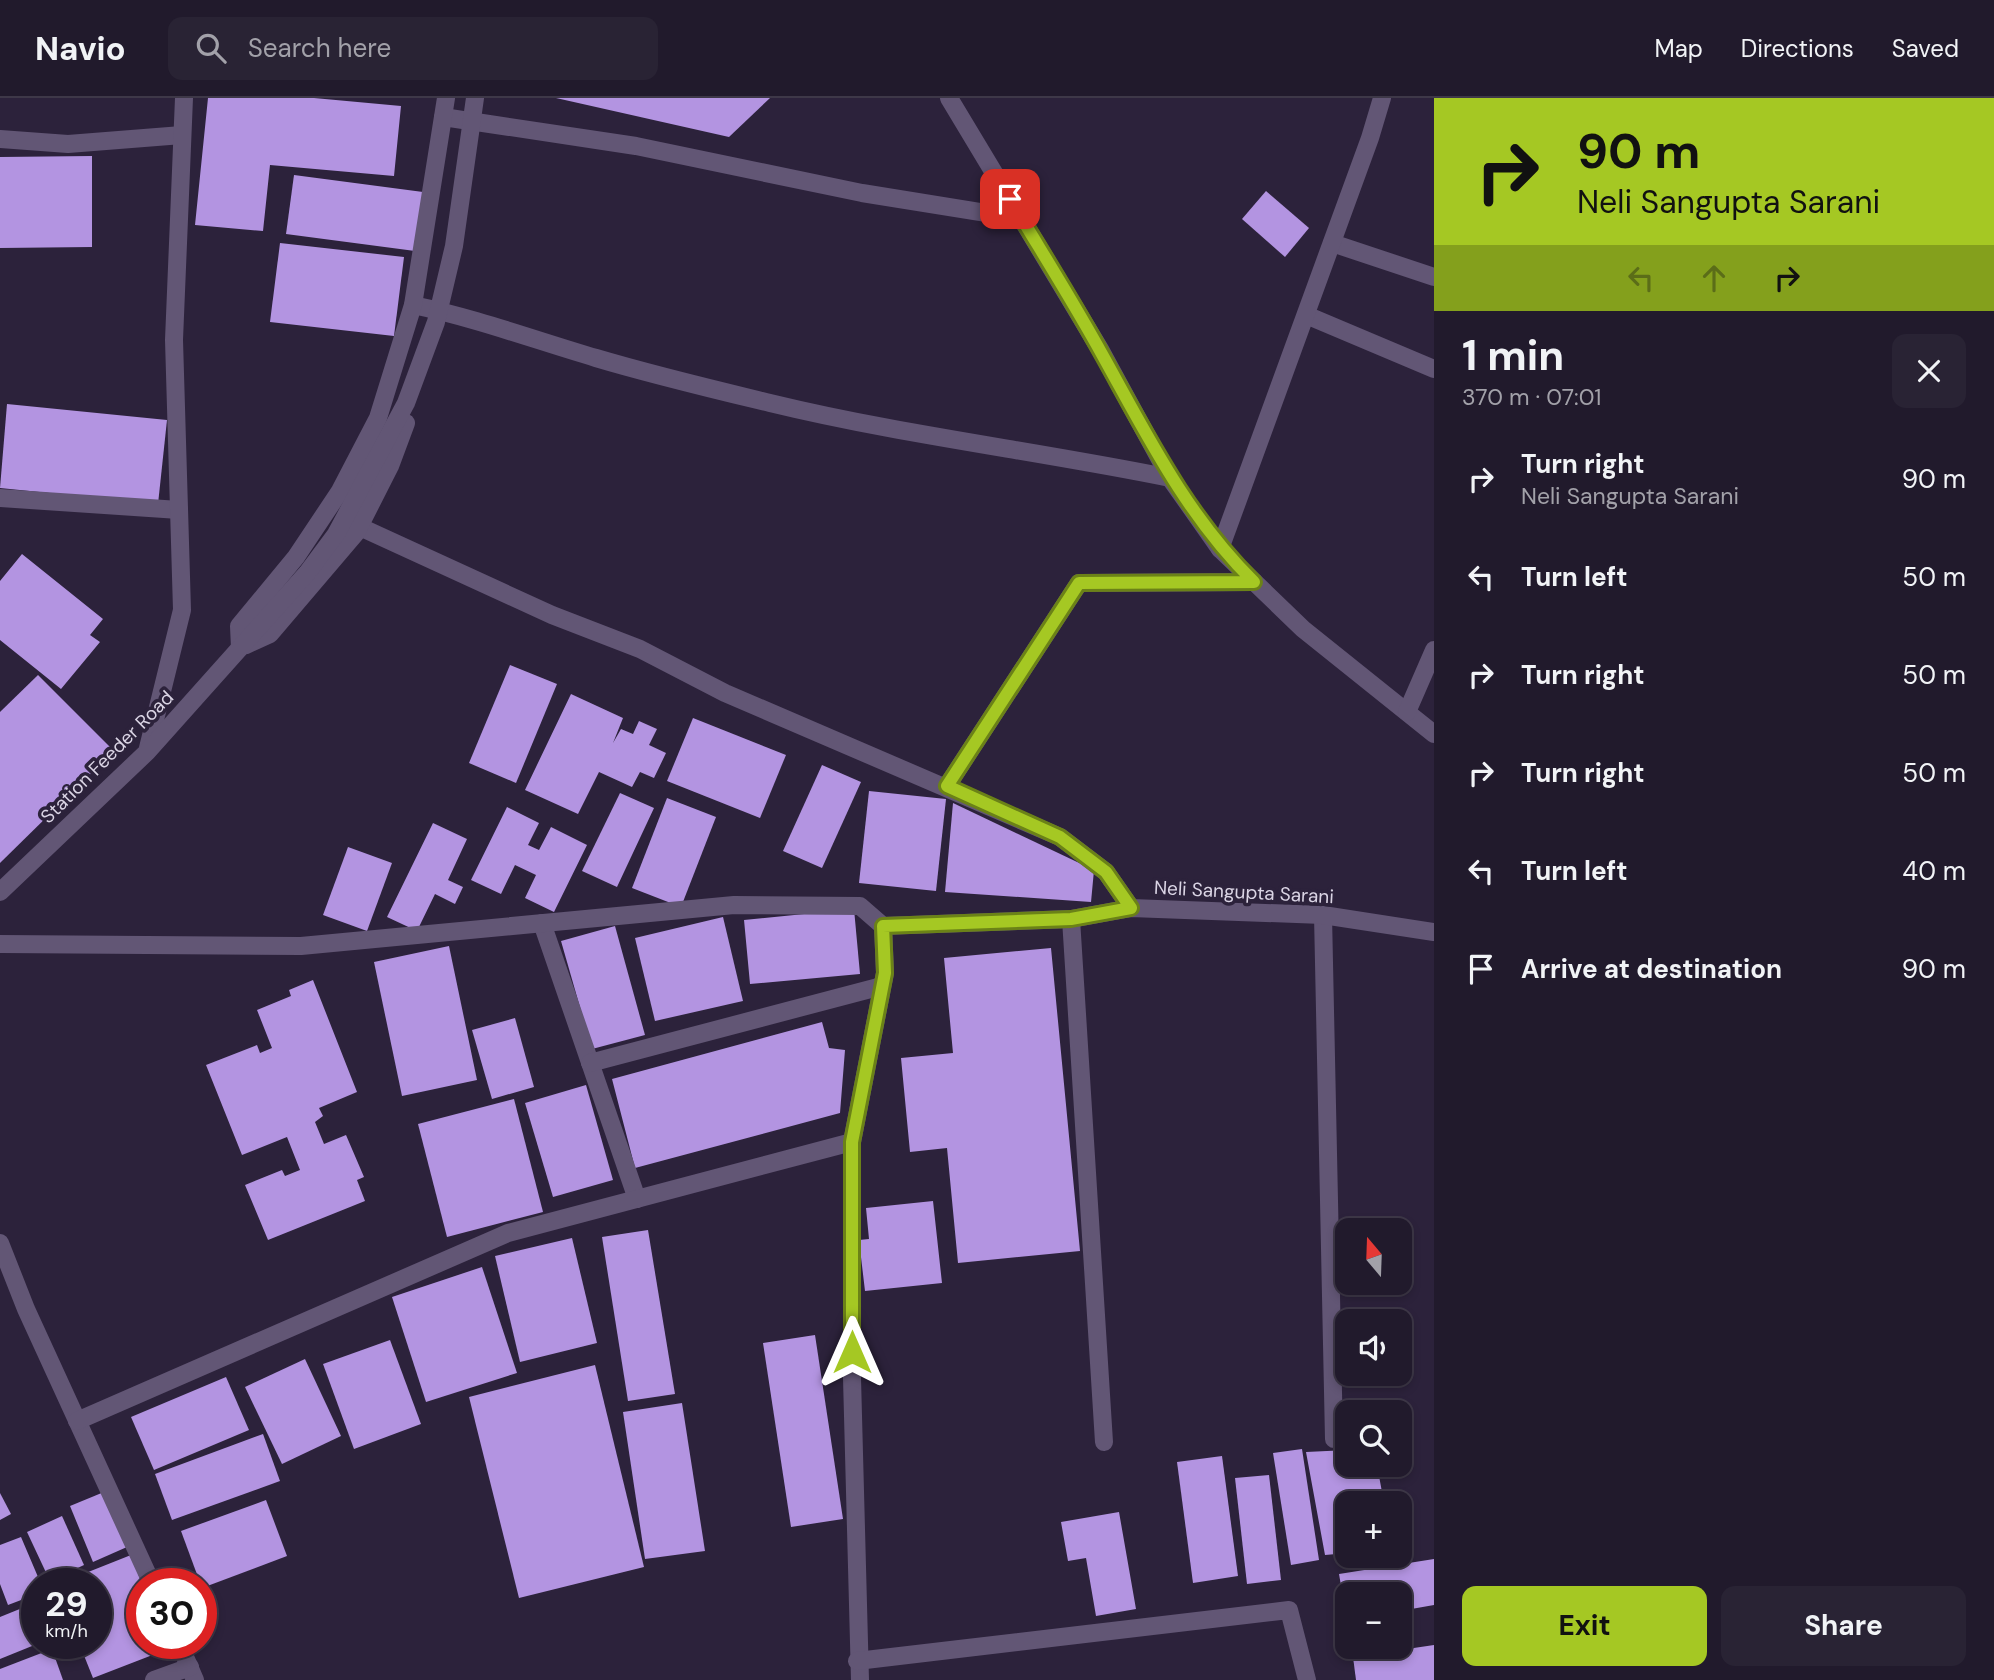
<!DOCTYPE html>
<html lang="en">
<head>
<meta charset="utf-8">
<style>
  body { margin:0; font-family:"DM Sans",sans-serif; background:#292334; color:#f1f3f6; height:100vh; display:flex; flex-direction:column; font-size:26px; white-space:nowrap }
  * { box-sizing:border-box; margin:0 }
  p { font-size:23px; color:#a2a1a9 }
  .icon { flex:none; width:38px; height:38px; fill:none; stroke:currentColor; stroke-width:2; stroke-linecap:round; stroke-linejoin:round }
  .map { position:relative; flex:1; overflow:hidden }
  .details { display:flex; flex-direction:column; background:#211a2c; width:560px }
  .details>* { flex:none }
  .banner { background:#a5c823; color:#111; overflow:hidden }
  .needle { width:46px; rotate:341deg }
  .fabs { position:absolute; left:1335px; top:1120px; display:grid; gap:14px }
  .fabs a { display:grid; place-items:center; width:77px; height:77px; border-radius:14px; background:#211a2c; box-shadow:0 4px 10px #0003,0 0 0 2px #3e3848; font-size:35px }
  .speed { position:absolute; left:21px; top:1470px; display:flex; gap:14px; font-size:35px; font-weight:700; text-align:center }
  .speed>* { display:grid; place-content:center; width:91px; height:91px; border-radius:50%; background:#211a2c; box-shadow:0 4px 10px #0003,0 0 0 2px #3e3848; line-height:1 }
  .speed small { font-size:18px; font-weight:400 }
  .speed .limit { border:10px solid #d22; background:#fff; color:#111 }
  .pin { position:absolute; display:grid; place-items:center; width:60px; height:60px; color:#fff; margin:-30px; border-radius:14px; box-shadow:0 4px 10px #0006 }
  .me { position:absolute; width:77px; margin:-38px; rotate:0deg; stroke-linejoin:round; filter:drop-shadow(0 0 5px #0008) }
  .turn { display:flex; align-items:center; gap:24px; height:147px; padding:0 28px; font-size:32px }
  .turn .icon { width:91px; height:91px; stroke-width:2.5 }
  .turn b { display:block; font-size:49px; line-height:60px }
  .lanes { display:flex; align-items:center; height:66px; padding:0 28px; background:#0003; justify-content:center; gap:35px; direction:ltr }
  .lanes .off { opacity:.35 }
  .round { display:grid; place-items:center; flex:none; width:74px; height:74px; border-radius:14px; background:#292334 }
  .headline { display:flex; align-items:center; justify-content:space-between; height:119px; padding:0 28px }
  h1 { font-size:42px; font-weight:700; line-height:52px }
  .primary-button { display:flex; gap:14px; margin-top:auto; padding:14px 28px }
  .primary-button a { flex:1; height:80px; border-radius:14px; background:#a5c823; color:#111; font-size:28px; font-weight:700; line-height:80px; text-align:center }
  .primary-button a+a { background:#292334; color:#f1f3f6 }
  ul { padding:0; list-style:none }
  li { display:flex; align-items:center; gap:21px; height:98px; padding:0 28px }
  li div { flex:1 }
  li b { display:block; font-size:26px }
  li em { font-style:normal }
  header { display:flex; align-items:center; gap:42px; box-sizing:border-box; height:98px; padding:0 35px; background:#211a2c; border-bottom:2px solid #3e3848 }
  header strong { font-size:33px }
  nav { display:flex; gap:38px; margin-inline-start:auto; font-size:24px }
  .search { width:490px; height:63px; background:#292334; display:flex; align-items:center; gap:18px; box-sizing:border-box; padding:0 24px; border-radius:14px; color:#a2a1a9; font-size:26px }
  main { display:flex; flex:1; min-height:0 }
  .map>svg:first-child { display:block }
  .building { fill:#b394e1 }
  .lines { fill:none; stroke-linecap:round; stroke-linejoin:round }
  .minor { stroke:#625675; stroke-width:18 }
  .route-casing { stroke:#6b8217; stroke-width:18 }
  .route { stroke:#a5c823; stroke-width:12 }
  .labels { text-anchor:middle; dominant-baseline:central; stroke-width:7; stroke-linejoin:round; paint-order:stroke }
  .street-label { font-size:19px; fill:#dad4e4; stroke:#2c223b }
</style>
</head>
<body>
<header>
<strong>Navio</strong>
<div class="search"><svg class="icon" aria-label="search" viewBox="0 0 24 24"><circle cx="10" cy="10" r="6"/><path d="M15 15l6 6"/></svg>Search here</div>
<nav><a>Map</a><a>Directions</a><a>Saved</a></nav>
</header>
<main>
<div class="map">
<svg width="1434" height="1582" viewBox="0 0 1434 1582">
  <rect width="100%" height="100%" fill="#2c223b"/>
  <g class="building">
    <polygon points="208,0 314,0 401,8 394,78 270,67 263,133 195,127"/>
    <polygon points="556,0 770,0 729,39"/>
    <polygon points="92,58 92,149 0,150 0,59"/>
    <polygon points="294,77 423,94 415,153 286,136"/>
    <polygon points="1266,93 1309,130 1285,159 1242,121"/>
    <polygon points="280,145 404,159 394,238 270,224"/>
    <polygon points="7,306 167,322 158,406 0,390"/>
    <polygon points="22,456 103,521 90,537 100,544 61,591 0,542 0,483"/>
    <polygon points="510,567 557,586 516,685 469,665"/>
    <polygon points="38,577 114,653 0,765 0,614"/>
    <polygon points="571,596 623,620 613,645 621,631 633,636 639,623 657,631 649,647 666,655 654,680 640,674 632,689 599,674 578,716 525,692"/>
    <polygon points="693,620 786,657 760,720 667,683"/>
    <polygon points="822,667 861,684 822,770 783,753"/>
    <polygon points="869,693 946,701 936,793 859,785"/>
    <polygon points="620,695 654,710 617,789 582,773"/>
    <polygon points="667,700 716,719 681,809 632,790"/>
    <polygon points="953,705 1094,772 1091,804 945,794"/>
    <polygon points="507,709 539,725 528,747 539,752 551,729 587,747 554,814 525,800 536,777 515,767 501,796 471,782"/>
    <polygon points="433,725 467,741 448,782 463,789 455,806 435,796 417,833 387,819"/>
    <polygon points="348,749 392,765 367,833 323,817"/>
    <polygon points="854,811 860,876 750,886 744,822"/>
    <polygon points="723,819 743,903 655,923 635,840"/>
    <polygon points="615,828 645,937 592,951 561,843"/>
    <polygon points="449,848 477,982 402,998 374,864"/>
    <polygon points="1051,850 1080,1153 958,1165 947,1050 910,1054 901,960 953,955 944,860"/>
    <polygon points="313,882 357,994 319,1010 323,1018 315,1024 324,1046 346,1037 364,1079 357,1082 365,1103 268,1142 245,1087 282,1072 285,1078 300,1072 287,1039 242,1057 206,967 257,947 260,955 272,950 257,912 291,898 289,892"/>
    <polygon points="515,920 534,989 492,1001 472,932"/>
    <polygon points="822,924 829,950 845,952 840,1015 635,1070 612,981"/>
    <polygon points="586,987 613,1082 553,1099 525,1005"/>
    <polygon points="514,1001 543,1114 447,1139 418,1026"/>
    <polygon points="933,1103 942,1185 865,1193 859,1142 869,1141 866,1110"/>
    <polygon points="648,1132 675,1296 628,1303 602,1139"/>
    <polygon points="572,1140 597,1245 520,1264 495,1158"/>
    <polygon points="482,1169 517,1275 426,1304 392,1199"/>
    <polygon points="815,1237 843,1421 791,1429 763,1245"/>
    <polygon points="390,1242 421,1326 354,1351 323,1266"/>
    <polygon points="305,1261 341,1338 282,1366 245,1289"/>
    <polygon points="595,1267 644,1469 519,1500 469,1299"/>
    <polygon points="226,1279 249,1332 154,1372 131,1319"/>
    <polygon points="682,1305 705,1453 645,1461 623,1314"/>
    <polygon points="263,1336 280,1383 172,1422 155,1376"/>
    <polygon points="1302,1351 1319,1462 1291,1467 1273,1355"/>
    <polygon points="1348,1352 1348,1367 1377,1367 1384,1405 1348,1405 1348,1455 1325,1457 1306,1354"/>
    <polygon points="1222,1358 1238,1478 1193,1485 1177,1364"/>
    <polygon points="1269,1377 1281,1482 1247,1486 1235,1380"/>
    <polygon points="104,1394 127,1449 93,1464 70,1408"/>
    <polygon points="0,1395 11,1416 0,1422"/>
    <polygon points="266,1402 287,1458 202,1490 181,1433"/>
    <polygon points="1119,1414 1136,1511 1096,1518 1086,1460 1068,1463 1061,1424"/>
    <polygon points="62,1418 84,1467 50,1483 27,1434"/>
    <polygon points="21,1439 41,1486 37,1486 37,1496 8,1507 0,1486 0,1447"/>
    <polygon points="131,1457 142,1486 142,1545 166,1545 168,1551 93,1580 79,1545 96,1545 96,1486 58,1486"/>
    <polygon points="1434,1461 1434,1507 1400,1513 1400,1496 1348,1496 1346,1517 1339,1476"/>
    <polygon points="37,1504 37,1546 0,1561 0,1519"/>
    <polygon points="1434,1547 1434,1582 1356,1582 1353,1559"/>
    <polygon points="52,1551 63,1582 0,1582 0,1571"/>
  </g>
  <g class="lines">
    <g class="minor">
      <polyline points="949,0 1101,253 1170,380 1220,451 1303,531 1434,636"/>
      <polyline points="443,19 636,48 862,95 1023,121"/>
      <polyline points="0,41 68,46 182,37"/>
      <polyline points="1332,145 1434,179"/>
      <path d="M413,207C475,220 535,242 596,260C653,277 712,291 770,305C902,337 1037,353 1170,380"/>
      <polyline points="1306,217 1434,271"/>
      <polyline points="0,400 179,412"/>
      <polyline points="360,429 552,517 640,551 725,595 1060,739 1106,774 1131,810"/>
      <polyline points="1220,451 1370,40 1382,0"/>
      <polyline points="246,547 270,536 356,435 390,368 406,325"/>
      <polyline points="240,550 239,528 296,459 340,393 378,320 413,207 446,0"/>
      <polyline points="1407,614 1434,552"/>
      <polyline points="148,650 182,512 174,242 184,0"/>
      <polyline points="947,688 1079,485 1254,484"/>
      <polyline points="0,794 147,654 307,475 336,436 406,305 436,224 454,148 475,0"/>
      <polyline points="1323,817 1334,1341"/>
      <polyline points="1071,821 1104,1344"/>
      <polyline points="542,825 637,1101"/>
      <polyline points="883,828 1071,821 1131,810 1323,817 1434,834"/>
      <polyline points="0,846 301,848 734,807 860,808 883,828 885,875 852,1044 852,1280 860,1582"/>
      <polyline points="590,965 882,888"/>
      <polyline points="0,1145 26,1211 152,1486"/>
      <polyline points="77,1323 508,1135 852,1044"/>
      <polyline points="179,1545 195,1582"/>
      <polyline points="857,1563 1289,1512 1307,1582"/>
      <polyline points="154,1582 190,1569"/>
    </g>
  </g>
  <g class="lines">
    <defs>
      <path id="route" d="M852,1254V1044L885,875L883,828L1071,821L1131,810L1106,774L1060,739L947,688L1079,485L1254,484C1187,418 1148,339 1103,258C1074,205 1041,153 1010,101"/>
    </defs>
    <use href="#route" class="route-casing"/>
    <use href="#route" class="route"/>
  </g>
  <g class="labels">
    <g class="street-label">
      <text transform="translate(107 659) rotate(-45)">Station Feeder Road</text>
      <text transform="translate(1244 794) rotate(3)">Neli Sangupta Sarani</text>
    </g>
  </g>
</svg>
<div class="fabs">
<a><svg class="needle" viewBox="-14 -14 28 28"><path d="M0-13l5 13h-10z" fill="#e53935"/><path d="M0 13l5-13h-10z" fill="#a2a1a9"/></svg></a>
<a><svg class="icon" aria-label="sound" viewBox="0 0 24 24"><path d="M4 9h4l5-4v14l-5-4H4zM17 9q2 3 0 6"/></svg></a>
<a><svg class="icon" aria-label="search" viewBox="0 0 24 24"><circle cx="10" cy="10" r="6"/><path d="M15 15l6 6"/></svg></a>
<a>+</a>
<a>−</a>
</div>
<div class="speed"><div>29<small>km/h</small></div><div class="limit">30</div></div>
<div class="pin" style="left:1010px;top:101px;background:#d93025"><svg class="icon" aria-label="arrive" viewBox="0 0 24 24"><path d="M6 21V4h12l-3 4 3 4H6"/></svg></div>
<svg class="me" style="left:852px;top:1254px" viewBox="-20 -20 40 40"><path d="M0-17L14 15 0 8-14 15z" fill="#a5c823" stroke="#fff" stroke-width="4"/></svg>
</div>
<section class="details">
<div class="banner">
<div class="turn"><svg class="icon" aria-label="right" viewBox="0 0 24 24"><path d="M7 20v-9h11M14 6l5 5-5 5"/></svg><div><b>90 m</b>Neli Sangupta Sarani</div></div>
<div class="lanes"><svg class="icon off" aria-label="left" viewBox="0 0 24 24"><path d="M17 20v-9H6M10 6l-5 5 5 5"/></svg><svg class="icon off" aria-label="ahead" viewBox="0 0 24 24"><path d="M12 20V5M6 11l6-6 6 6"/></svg><svg class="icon" aria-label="right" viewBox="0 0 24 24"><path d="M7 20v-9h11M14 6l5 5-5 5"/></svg></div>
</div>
<div class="headline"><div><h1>1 min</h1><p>370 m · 07:01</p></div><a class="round"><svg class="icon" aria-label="close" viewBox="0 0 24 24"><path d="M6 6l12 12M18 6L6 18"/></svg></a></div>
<ul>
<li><svg class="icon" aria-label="right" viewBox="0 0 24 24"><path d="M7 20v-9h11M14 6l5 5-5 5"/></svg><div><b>Turn right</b><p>Neli Sangupta Sarani</p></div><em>90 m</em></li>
<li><svg class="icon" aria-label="left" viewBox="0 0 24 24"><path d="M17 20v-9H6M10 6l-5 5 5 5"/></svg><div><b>Turn left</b></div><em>50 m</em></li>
<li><svg class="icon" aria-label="right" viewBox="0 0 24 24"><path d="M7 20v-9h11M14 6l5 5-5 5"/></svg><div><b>Turn right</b></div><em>50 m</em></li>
<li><svg class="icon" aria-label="right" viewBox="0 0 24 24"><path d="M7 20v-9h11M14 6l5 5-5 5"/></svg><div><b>Turn right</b></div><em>50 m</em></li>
<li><svg class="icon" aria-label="left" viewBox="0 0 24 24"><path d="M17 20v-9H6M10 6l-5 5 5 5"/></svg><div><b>Turn left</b></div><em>40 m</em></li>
<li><svg class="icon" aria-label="arrive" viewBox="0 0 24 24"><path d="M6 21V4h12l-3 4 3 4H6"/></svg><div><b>Arrive at destination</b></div><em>90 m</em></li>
</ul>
<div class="primary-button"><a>Exit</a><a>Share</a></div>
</section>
</main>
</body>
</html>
